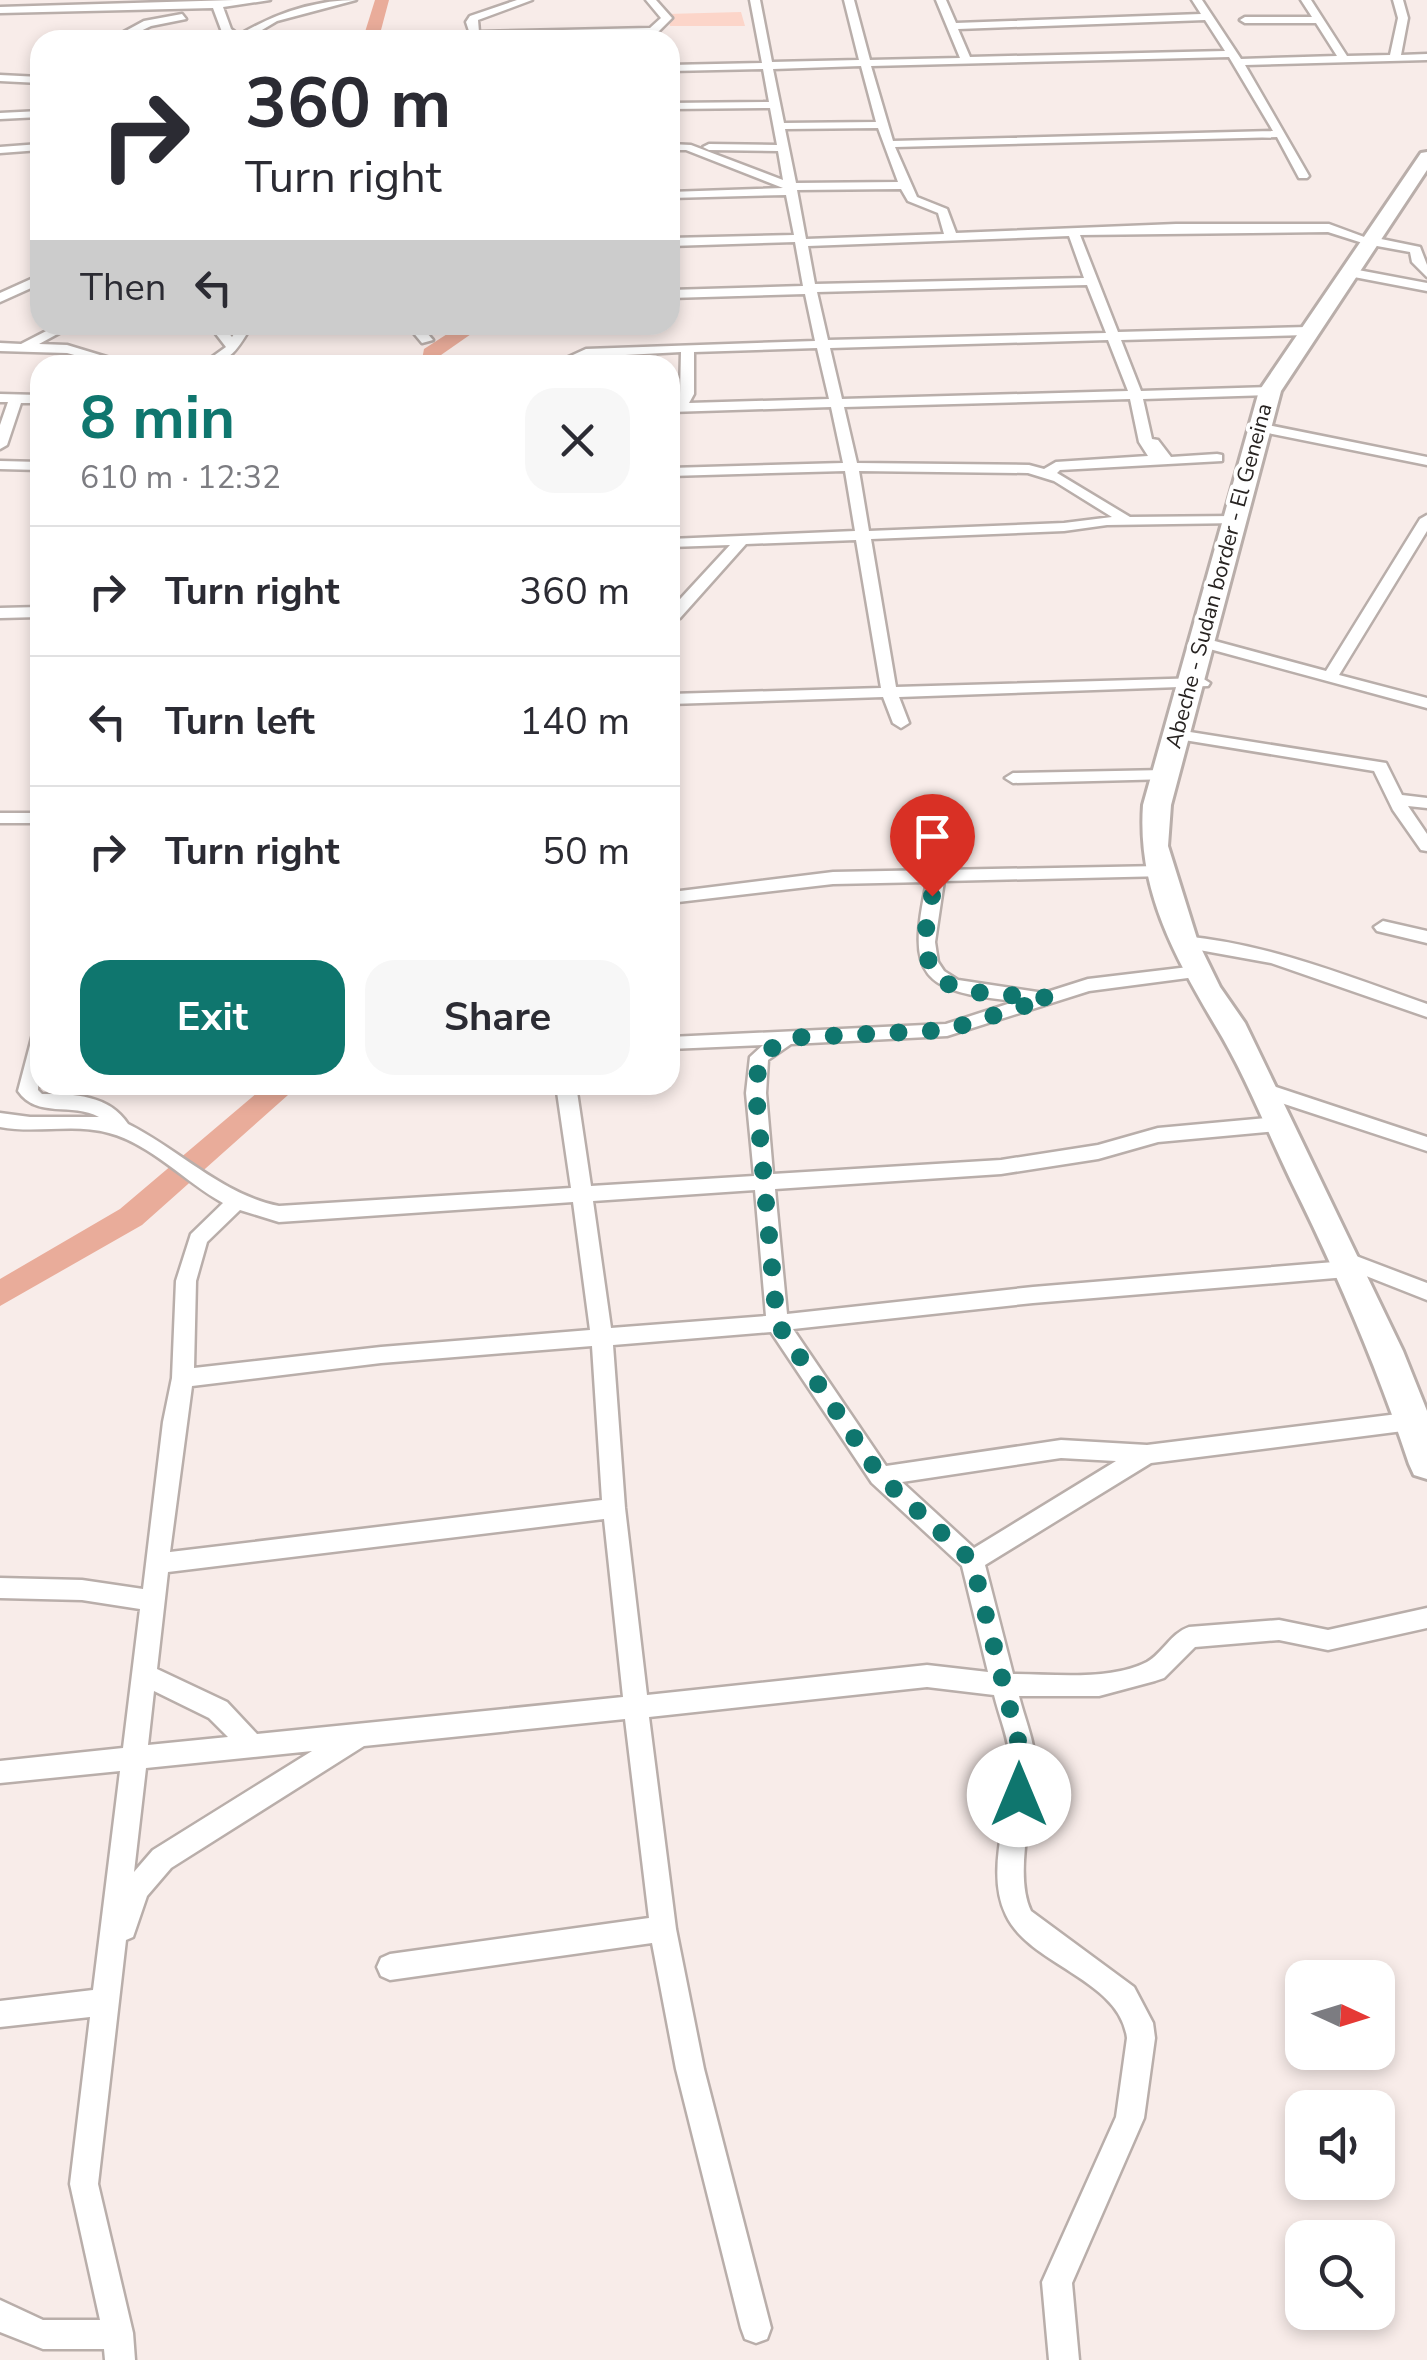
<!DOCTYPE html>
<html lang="en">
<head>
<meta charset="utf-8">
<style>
  body { margin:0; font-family:"Nunito Sans",sans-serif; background:#f7f7f7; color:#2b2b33; height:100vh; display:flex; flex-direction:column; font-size:38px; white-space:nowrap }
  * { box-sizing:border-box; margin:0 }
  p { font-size:32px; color:#7c7c81 }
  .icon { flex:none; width:55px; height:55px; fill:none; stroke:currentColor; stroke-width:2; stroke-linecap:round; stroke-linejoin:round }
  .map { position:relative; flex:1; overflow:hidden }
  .panel { position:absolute; left:30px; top:355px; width:650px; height:740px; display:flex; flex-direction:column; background:#fff; border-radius:30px; box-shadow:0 5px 15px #0003 }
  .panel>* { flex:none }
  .banner { position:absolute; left:30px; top:30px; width:650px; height:305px; border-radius:30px; box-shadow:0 5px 15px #0003; background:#fff; color:#2b2b33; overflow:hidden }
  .needle { width:65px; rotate:94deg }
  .buttons { position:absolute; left:1285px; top:1960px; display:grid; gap:20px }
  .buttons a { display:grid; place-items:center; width:110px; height:110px; border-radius:20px; background:#fff; box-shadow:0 5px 15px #0003; font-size:50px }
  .pin { position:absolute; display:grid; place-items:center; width:85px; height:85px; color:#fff; margin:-102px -42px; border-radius:50% 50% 50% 0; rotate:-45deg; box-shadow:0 0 10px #0007 }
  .pin .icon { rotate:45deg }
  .me { position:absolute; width:110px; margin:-55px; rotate:0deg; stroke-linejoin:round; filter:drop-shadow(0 0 8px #0008) }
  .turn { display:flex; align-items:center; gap:35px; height:210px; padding:0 50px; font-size:45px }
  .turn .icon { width:130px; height:130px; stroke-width:2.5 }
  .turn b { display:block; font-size:70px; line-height:85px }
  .then { display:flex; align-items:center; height:95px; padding:0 50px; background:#0003; gap:20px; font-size:38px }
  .round { display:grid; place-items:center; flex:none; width:105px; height:105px; border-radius:30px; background:#f7f7f7 }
  .summary { display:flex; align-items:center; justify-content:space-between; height:170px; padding:0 50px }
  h1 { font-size:60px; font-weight:700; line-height:75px; color:#0f766e }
  .primary-button { display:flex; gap:20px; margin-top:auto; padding:20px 50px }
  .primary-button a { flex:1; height:115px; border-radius:30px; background:#0f766e; color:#fff; font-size:40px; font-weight:700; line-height:115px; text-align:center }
  .primary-button a+a { background:#f7f7f7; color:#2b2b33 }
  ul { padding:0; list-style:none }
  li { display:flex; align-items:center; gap:30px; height:130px; padding:0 50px; border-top:2px solid #e1e1e2 }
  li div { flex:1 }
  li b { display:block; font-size:38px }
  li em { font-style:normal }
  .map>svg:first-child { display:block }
  .green { fill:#fcd5c9 }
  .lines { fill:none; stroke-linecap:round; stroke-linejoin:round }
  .river { fill:#e9ac9a; fill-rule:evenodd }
  .minor-casing { stroke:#b9aeaa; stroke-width:5 }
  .trunk-casing { stroke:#b9aeaa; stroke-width:6 }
  .minor { fill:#fff; fill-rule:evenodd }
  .trunk { fill:#fff; fill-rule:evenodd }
  .route { stroke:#0f766e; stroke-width:18; stroke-dasharray:0 32.4 }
  .labels { text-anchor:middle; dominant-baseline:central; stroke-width:8; stroke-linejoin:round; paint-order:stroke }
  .far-street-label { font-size:22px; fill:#282422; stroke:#fff }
</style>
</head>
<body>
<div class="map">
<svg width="1427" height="2360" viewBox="0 0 1427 2360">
  <rect width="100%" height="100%" fill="#f8ece9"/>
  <polygon class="green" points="741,12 745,26 670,26 667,14"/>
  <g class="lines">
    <g class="river">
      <polygon points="375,0 389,0 381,30 395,40 376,40 365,32"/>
      <polygon points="461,325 484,325 441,355 441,365 421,365 424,349"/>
      <polygon points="256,1085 284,1085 288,1095 142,1225 0,1306 0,1279 120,1209 258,1092"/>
    </g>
    <defs>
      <g id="minor">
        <path d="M234,0H270L223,7L231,29L239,35C274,14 315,0 356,0L277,21L245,40H233L222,32L213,8L0,13V7Z"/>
        <polygon points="517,0 532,0 478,20 479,32 650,28 661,18 646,0 656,0 672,18 658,32 662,40 652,40 649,34 472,40 466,22 470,16"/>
        <path d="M750,0H760L772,62L859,60L844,0H854L870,60L960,58L936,0H946L956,23L1201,14L1192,0H1202L1241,59L1337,56L1316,23H1245L1240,20L1245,17H1312L1301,0H1311L1347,56L1390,55L1398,18L1393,0H1403L1408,18L1401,55L1427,54V60L1245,65L1309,176L1307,178H1299L1277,137L895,147L917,197L947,209L956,233L1176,224H1329L1375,241L1369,245L1328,232L1080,235L1118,332L1307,327L1313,331L1307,335L1121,340L1141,391L1270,387L1277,391L1270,395L1143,399L1152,439L1158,440L1171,457L1217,454L1222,455V461L1060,470L1057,473L1130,517L1234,516L1241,520L1239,523L1107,525L1064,531L871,539L896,687L1202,678L1210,683L1208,686L899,697L909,723L901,728L893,723L883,697L670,704V694L881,688L856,540L746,544L680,618L670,620V610L730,545L670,547V539L855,531L845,471L670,476V468L843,463L831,407L670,412V404H675L680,394L681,352L588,357L569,365H551L586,349L815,341L805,294L670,298V290L803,286L795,242L670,246V238L794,235L786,195L670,198V192L783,188L686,150H670V144L691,145L783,180L778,151L709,150L703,147L709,144L777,145L770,108L670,109V103L769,102L763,69L670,71V65L762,63ZM1205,20L1225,51L970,57L958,29ZM1229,57L1273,131L893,141L871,66ZM861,66L876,122L784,123L773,69ZM878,128L898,182L796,183L785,129ZM901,189L908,201L938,213L944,234L806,239L797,190ZM1069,236L1084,278L815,284L808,246ZM1087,285L1106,333L828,340L817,292ZM1108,340L1128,391L842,399L830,348ZM817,348L829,399L689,403L694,394V352ZM1130,399L1139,442L1148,456L1056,462L1044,469L1029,465L857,463L844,407ZM859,471L1028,473L1054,481L1112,517L1064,523L869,531Z"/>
        <polygon points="182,14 186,19 151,26 122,40 109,40 144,21"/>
        <polygon points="0,75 40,77 40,83 0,81"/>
        <polygon points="40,111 40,117 0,119 0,113"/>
        <polygon points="40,144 40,150 0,153 0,147"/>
        <polygon points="1381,239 1420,247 1427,265 1427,277 1412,262 1410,252 1377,246 1375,243"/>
        <polygon points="1358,270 1427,283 1427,291 1354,277 1354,271"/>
        <polygon points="40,275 40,284 0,302 0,293"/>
        <polygon points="58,325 74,325 39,344 67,345 133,365 111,365 67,353 0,351 0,343 21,344"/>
        <path d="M209,325H222L232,337L240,325H252C239,347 230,365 201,365L226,347Z"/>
        <polygon points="407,325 420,325 433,340 422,343"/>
        <polygon points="0,394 40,395 40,403 21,403 7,445 0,449 0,425 8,402 0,402"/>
        <polygon points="1258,423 1427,457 1427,465 1253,430 1251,427"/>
        <polygon points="0,461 40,462 40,470 0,469"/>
        <polygon points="1427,515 1427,531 1339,675 1427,698 1427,708 1206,648 1203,645 1211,640 1326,671 1420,519"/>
        <polygon points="40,607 40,617 0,618 0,608"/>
        <polygon points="1190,732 1386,763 1402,795 1427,798 1427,808 1408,806 1427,834 1427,851 1421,850 1393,810 1374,771 1184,740 1182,737"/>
        <polygon points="1165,770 1173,775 1171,779 1013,783 1005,778 1013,773"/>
        <rect x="0" y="813" width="40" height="10"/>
        <path d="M1161,866L1167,868L1170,872L1167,876L944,881L935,942L938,962L944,971L958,980L1044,993L1088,979L1197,966L1206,972L1203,976L1089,991L947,1036L791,1044L768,1060L766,1093L773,1174L1001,1160L1098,1145L1158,1128L1278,1117L1288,1124L1278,1131L1158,1142L1098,1159L1001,1174L775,1189L787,1314L1033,1287L1334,1262L1336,1253L1343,1251L1427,1283V1300L1356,1272L1347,1277L1033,1303L793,1329L886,1466L1061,1440L1147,1445L1414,1412L1427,1418V1439L1411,1430L1151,1463L985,1565L1013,1674C1053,1674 1110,1681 1147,1662C1163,1653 1171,1633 1189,1627L1279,1620L1328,1630L1427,1608V1628L1328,1650L1279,1640L1195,1647L1164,1678L1155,1681L1099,1696H1019C1024,1717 1035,1742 1035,1764C1034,1805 1013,1874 1031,1911L1134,1987L1153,2023L1155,2038L1144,2118L1072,2283L1079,2360H1049L1042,2282L1116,2117L1127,2038C1120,1979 1029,1965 1006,1915C984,1870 1011,1810 1010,1762C1010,1741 999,1716 994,1695L927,1687L649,1717L676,1929L704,2069L771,2328L767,2339L756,2343L745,2339L741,2328L676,2069L652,1943L390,1980L381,1976L377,1967L381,1958L390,1954L649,1918L625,1719L364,1746L171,1868L147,1896L133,1937L126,1940L98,2184L133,2333L135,2360H105L104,2349H43L0,2332V2300L43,2320H100L70,2184L90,2017L0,2027V2001L93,1990L120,1771L0,1783V1761L123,1748L140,1609L82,1600L0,1598V1578L82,1580L143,1589L163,1422L172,1378L176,1281L191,1234L223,1203C185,1182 151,1144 109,1133C74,1123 36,1134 0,1127V1113L30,1117H99C72,1102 37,1119 18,1091L33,1034L40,1033L38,1090L42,1094C75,1094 109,1095 128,1124C180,1150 221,1194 279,1206L571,1188L556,1085H576L591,1186L754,1176L746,1093L750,1057L763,1045L670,1049V1037L946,1024L1017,1001C921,992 906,977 927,882L833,884L678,902L670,897L672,892L833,872ZM755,1190L766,1316L611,1328L593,1201ZM573,1202L590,1330L381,1347L194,1368L196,1281L207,1242L240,1210L279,1222ZM771,1332L872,1483L962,1566L988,1672L927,1665L647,1695L625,1508L613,1345ZM592,1346L602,1500L170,1552L192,1386L381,1363ZM1061,1458L1116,1461L974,1548L902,1482ZM604,1519L623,1697L257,1734L227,1702L157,1669L168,1572ZM154,1691L209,1718L228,1737L148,1745ZM312,1751L153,1850L134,1872L146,1768Z"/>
        <polygon points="1383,921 1427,931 1427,943 1377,931 1374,927"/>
        <path d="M1183,936C1269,944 1347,976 1427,1004V1017L1271,963L1177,946L1174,942Z"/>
        <polygon points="1261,1082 1427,1137 1427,1151 1254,1094 1251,1089 1254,1084"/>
      </g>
      <path id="trunk" d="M1427,152V170L1281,391L1171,805L1168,846L1198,942L1220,987L1245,1023L1403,1351L1427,1411V1479L1414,1475L1409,1464C1377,1367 1337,1274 1292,1183C1267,1131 1245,1074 1215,1025C1174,955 1137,889 1143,805L1259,391L1421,153Z"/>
    </defs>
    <use href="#minor" class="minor-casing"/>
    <use href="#trunk" class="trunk-casing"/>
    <use href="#minor" class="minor"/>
    <use href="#trunk" class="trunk"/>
  </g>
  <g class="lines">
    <path class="route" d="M932,896C905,1005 968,990 1050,998L947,1030L786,1038L759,1058L756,1093L777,1323L880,1476L972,1561L1023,1760L1019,1795"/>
  </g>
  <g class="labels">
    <g class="far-street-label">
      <text transform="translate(1219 576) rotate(-75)">Abeche - Sudan border - El Geneina</text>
    </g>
  </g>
</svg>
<div class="buttons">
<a><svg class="needle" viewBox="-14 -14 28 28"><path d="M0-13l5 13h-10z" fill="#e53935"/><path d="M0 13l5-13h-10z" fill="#7c7c81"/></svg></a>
<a><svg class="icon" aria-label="sound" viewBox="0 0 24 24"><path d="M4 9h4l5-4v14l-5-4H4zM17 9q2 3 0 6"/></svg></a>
<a><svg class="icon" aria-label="search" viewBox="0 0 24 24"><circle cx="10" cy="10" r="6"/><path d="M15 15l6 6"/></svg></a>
</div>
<div class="pin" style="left:932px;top:896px;background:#d93025"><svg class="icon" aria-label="arrive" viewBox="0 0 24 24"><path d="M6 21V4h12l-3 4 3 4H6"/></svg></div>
<svg class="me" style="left:1019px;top:1795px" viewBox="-20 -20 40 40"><circle r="19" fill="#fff"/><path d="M0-13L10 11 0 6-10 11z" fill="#0f766e"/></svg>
<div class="banner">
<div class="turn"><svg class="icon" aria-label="right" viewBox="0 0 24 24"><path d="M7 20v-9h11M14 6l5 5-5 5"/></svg><div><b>360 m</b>Turn right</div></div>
<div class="then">Then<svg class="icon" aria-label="left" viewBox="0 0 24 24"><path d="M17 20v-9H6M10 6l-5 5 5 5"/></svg></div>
</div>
<section class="panel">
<div class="summary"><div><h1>8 min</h1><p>610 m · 12:32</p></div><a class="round"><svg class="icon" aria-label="close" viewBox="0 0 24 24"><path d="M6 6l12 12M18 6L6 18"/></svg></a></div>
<ul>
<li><svg class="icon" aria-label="right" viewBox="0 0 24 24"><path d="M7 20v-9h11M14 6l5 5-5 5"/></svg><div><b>Turn right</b></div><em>360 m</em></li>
<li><svg class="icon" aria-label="left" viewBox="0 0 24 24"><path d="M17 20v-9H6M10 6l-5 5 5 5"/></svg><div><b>Turn left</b></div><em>140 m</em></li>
<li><svg class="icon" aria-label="right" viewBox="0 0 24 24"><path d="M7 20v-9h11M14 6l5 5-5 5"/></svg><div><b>Turn right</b></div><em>50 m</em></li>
</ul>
<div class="primary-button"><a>Exit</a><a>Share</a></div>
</section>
</div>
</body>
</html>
